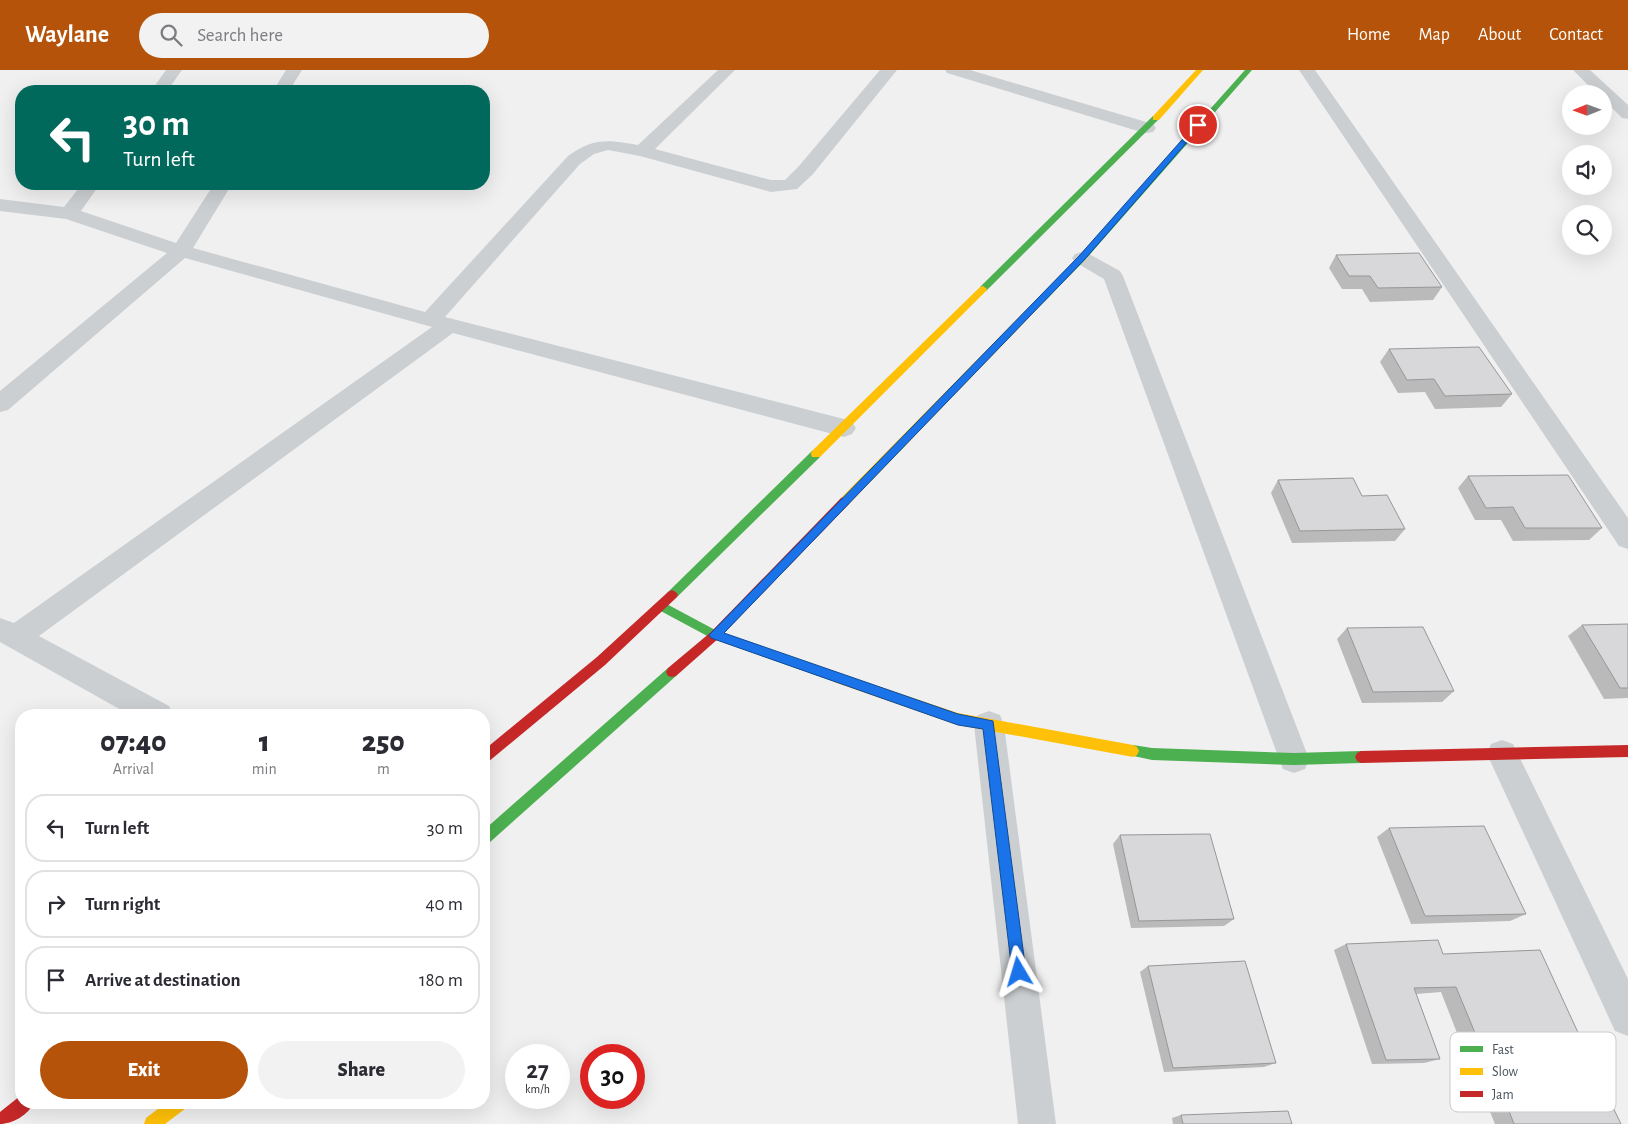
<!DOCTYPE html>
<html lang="en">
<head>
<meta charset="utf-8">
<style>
  body { margin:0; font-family:"Alegreya Sans",sans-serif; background:#f2f2f3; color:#2b2b33; height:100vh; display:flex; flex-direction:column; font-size:19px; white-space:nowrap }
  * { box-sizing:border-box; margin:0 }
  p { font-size:16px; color:#7c7c81 }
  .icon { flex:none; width:28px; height:28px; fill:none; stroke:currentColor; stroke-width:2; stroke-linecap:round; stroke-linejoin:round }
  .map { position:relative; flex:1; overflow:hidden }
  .sheet { position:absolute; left:15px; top:639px; width:475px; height:400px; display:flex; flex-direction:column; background:#fff; border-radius:20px; box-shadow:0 5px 20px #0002 }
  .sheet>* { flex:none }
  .hud { position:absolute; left:15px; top:15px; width:475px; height:105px; border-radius:20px; box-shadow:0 5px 20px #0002; background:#00695c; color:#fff; overflow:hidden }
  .needle { width:32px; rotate:269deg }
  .buttons { position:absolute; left:1562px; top:15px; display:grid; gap:10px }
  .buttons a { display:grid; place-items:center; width:50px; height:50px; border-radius:50%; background:#fff; box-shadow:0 5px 20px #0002; font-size:25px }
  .speed { position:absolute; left:505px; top:974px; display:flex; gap:10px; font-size:25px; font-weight:700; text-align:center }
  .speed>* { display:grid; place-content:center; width:65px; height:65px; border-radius:50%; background:#fff; box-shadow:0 5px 20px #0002; line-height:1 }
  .speed small { font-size:12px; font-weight:400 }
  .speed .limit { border:8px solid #d22; background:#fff; color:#111 }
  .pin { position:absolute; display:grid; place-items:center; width:42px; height:42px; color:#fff; margin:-21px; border:2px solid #fff; border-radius:50%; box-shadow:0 1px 5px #0007 }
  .me { position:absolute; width:55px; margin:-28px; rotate:353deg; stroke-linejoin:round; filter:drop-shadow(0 0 4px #0008) }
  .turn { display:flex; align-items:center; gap:18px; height:105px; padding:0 25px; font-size:22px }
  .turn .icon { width:65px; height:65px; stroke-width:2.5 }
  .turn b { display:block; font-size:35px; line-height:42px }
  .eta { display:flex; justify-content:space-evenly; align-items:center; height:85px; text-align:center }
  .eta b { font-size:30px; font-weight:800; line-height:35px }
  .button { display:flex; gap:10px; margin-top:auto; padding:10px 25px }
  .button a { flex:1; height:58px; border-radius:30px; background:#b45309; color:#fff; font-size:20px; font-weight:800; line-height:58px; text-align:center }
  .button a+a { background:#f2f2f3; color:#2b2b33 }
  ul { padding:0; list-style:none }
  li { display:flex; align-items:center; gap:15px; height:68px; margin:0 10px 8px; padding:0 15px; border:2px solid #e1e1e2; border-radius:20px }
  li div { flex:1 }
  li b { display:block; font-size:19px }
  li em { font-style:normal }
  header { display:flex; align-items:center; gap:30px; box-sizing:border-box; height:70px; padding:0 25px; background:#b45309; color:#fff }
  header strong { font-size:24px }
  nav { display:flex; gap:28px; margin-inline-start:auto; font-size:18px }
  .search { width:350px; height:45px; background:#f2f2f3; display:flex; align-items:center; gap:12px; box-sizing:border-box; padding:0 18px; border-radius:28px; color:#7c7c81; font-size:19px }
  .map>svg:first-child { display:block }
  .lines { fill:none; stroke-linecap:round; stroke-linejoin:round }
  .street { fill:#cccfd1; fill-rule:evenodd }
  .fast { fill:#4caf50; fill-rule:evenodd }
  .slow { fill:#ffc107; fill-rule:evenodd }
  .jam { fill:#c62828; fill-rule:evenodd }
  .wall { fill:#bababb }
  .building { fill:#d8d8da; stroke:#979799 }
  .route { fill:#1a73e8; stroke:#114b97 }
  .key { fill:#fff; stroke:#c8cbce; stroke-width:1 }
  .key-label { font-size:14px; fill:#47525c }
</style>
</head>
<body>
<header>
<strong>Waylane</strong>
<div class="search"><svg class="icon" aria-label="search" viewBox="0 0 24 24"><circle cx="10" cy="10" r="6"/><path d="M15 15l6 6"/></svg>Search here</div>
<nav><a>Home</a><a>Map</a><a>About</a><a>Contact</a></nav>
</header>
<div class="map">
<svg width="1628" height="1054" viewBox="0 0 1628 1054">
  <rect width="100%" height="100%" fill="#f0f0f0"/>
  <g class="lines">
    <g class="street">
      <polygon points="166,0 182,0 167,21 151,21"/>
      <polygon points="286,0 302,0 289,21 273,21"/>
      <path d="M718,0H735L655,79L771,110H785L799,96L880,0H897L813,104L797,119L771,122L640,86L608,80L594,84L580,94L445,247L844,349L852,352L856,358L852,364L844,367L453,263L39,566L169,636L173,645H130L0,572V548L14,553L432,257L185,188L8,340L0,342V321L167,183L66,149L0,141V129L64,137L82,114H100L81,141L176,173L214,114H232L193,178L425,242L568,86C594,67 608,70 638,75Z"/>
      <polygon points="945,0 970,0 1153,54 1156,58 1153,62 1147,63 1141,62 947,3"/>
      <polygon points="1299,0 1315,0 1628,448 1628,479 1619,476"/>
      <polygon points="1573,0 1590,0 1628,35 1628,49 1622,48 1604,30 1604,24 1597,24"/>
      <polygon points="1082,182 1089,184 1120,201 1123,206 1309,689 1305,699 1294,703 1283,699 1279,689 1104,209 1075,192 1072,188 1075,184"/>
      <polygon points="989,641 1000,645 1004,655 1056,1054 1018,1054 974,655 978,645"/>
      <polygon points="1502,670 1513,674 1628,909 1628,966 1615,961 1487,684 1491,674"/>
    </g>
    <g class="fast">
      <polygon points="1245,0 1252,0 1085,190 1044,232 1038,232 1038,228 1079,186"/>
      <polygon points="1153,46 1160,48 986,221 980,221 980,217"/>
      <polygon points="816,380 821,384 820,387 676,528 668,528 666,525 668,522 812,381"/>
      <polygon points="661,531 719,562 842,604 844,608 842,612 838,613 711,568 657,539 655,536 657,533"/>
      <polygon points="672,597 676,598 678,602 676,606 489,773 484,774 484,760 668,598"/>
      <polygon points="1133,675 1152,678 1294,683 1361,681 1365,683 1367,687 1365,691 1361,693 1294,695 1152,690 1129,685 1127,681 1129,677"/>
    </g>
    <g class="slow">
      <polygon points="1196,0 1203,0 1159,50 1153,50 1153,46"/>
      <polygon points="983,216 987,219 986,221 820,387 812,387 811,384 812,381 980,217"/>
      <polygon points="1041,227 1044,228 1044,232 849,434 841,434 840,431 841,428 1038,228"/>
      <polygon points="838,603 958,643 1133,675 1137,677 1139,681 1137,685 1133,687 958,655 834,612 832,608 834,604"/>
      <polygon points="167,1032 188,1032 186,1038 165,1054 144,1054 146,1048"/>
    </g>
    <g class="jam">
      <polygon points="845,427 849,428 850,431 849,434 719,568 676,606 672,607 668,606 666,602 668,598 711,562 841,428"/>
      <polygon points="672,520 676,522 678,525 676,528 605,595 488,692 484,694 484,680 597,587 668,522"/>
      <polygon points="1628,675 1628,687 1361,693 1357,691 1355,687 1357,683 1361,681"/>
      <path d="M20,1026L21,1032H34C29,1045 12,1054 0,1054V1042Z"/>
    </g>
  </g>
  <g class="wall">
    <polygon points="1336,185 1442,217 1433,230 1370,232 1362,219 1342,219 1329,198"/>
    <polygon points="1389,279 1512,324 1501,337 1435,339 1425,322 1398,323 1380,292"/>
    <polygon points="1468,406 1602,458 1589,470 1513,471 1501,450 1475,450 1458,418"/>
    <polygon points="1278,410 1362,426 1405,459 1395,471 1292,473 1271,423"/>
    <polygon points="1628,554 1628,628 1604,629 1568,566 1582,555"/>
    <polygon points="1347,558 1454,621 1442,632 1362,633 1337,569"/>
    <polygon points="1389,758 1526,844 1510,851 1411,854 1377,767"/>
    <polygon points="1120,765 1234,849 1224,856 1131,858 1113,774"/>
    <polygon points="1346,874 1443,884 1587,982 1568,987 1468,991 1441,922 1416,924 1440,989 1424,993 1372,994 1334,880"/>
    <polygon points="1148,896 1276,993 1264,997 1164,1002 1140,902"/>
    <polygon points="1504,1028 1621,1054 1495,1054 1486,1032"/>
    <polygon points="1181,1045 1292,1054 1173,1054 1172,1048"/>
  </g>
  <g class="building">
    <polygon points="1419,183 1442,217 1378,218 1370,206 1349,206 1336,185"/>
    <polygon points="1479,277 1512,324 1445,326 1434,309 1407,310 1389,279"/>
    <polygon points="1568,405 1602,458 1525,458 1513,437 1486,438 1468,406"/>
    <polygon points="1353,408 1362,426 1387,425 1405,459 1300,461 1278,410"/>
    <polygon points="1628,554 1628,618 1620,618 1582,555"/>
    <polygon points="1423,557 1454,621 1373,622 1347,558"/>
    <polygon points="1484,756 1526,844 1425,846 1389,758"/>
    <polygon points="1210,764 1234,849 1139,851 1120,765"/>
    <polygon points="1438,870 1443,884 1540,880 1587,982 1485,987 1456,917 1414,918 1440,989 1386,990 1346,874"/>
    <polygon points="1245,891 1276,993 1173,998 1148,896"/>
    <polygon points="1607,1025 1621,1054 1514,1054 1504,1028"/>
    <polygon points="1288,1041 1292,1054 1183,1054 1181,1045"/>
  </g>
  <polygon class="route" points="1196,54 1202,55 1085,189 724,563 958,644 993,651 1026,902 1024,907 1019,909 1014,907 1012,902 983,659 958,655 711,568 709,565 1079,186"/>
  <rect x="1450" y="962" width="166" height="80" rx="8" class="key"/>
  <rect x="1460" y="976" width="23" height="6" fill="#4caf50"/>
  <rect x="1460" y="998" width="23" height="7" fill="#ffc107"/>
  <rect x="1460" y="1021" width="23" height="6" fill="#c62828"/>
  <g class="key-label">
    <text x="1492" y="984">Fast</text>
    <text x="1492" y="1006">Slow</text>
    <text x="1492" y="1029">Jam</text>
  </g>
</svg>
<div class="buttons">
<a><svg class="needle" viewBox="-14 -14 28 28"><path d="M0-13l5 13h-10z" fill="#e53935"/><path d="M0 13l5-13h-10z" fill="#7c7c81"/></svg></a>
<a><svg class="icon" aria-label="sound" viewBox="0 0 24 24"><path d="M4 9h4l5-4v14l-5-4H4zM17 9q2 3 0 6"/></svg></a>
<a><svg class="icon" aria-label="search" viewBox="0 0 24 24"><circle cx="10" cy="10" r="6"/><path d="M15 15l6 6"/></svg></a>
</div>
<div class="speed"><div>27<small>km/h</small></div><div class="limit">30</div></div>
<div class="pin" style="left:1198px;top:55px;background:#d93025"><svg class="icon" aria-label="arrive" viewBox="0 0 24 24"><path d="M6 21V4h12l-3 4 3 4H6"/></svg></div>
<svg class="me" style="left:1019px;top:902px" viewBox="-20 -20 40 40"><path d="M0-17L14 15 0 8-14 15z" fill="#1a73e8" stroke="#fff" stroke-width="4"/></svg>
<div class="hud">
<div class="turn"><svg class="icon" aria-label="left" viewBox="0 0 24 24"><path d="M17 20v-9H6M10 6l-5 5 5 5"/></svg><div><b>30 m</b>Turn left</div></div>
</div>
<section class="sheet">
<div class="eta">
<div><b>07:40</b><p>Arrival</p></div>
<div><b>1</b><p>min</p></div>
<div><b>250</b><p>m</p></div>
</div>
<ul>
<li><svg class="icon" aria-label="left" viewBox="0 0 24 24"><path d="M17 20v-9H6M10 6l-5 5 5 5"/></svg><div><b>Turn left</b></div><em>30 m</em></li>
<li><svg class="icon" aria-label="right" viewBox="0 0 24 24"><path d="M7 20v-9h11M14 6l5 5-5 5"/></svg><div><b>Turn right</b></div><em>40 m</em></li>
<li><svg class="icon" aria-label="arrive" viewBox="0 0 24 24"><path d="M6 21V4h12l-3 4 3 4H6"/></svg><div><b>Arrive at destination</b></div><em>180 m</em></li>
</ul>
<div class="button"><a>Exit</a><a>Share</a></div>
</section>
</div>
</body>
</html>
